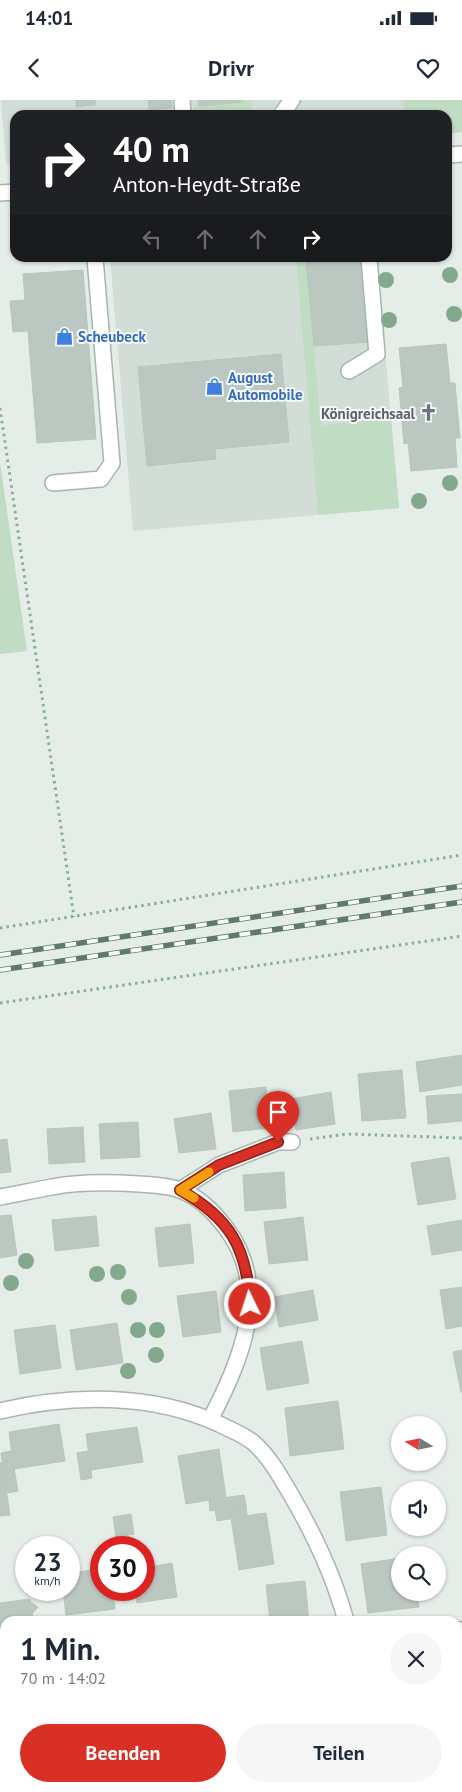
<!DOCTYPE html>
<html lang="de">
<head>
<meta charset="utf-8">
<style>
  body { margin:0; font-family:"PT Sans",sans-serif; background:#f6f6f7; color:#1f2937; height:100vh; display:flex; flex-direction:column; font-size:19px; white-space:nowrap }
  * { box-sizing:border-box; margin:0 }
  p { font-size:16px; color:#747a83 }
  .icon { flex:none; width:28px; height:28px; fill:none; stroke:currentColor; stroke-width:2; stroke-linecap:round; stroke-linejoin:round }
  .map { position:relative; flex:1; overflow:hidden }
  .drawer { position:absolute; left:0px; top:1516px; width:462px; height:176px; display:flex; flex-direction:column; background:#fff; border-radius:15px 15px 0 0; box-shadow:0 1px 4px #0004 }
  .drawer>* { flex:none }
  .banner { position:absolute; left:10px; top:10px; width:442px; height:152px; border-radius:15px; box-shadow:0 1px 4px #0004; background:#202124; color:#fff; overflow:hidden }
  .needle { width:32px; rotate:280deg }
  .controls { position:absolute; left:391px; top:1316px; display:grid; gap:10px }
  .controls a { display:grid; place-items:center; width:55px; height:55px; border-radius:50%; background:#fff; box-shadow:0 1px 4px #0004; font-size:25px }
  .speed { position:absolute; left:15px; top:1436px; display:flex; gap:10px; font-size:25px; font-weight:700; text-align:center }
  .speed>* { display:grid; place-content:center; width:65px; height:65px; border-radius:50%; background:#fff; box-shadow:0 1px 4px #0004; line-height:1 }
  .speed small { font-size:12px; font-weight:400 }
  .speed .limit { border:8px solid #d22; background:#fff; color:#111 }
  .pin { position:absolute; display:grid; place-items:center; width:42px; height:42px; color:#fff; margin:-51px -21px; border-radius:50% 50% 50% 0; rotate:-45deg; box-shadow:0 0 5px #0007 }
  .pin .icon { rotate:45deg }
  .me { position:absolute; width:55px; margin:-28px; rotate:356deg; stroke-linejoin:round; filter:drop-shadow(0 0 4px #0008) }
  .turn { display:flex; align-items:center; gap:18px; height:105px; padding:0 20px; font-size:22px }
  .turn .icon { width:65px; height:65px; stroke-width:2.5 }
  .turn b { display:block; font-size:35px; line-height:42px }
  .lanes { display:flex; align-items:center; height:48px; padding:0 20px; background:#0003; justify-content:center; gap:25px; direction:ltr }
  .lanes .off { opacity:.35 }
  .round { display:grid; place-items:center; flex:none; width:52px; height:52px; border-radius:26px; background:#f6f6f7 }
  .head { display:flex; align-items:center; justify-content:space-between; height:85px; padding:0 20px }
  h1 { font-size:30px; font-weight:700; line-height:38px }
  .cta { display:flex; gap:10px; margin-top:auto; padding:10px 20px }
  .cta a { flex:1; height:58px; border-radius:30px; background:#d93025; color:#fff; font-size:20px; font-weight:700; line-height:58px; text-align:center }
  .cta a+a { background:#f6f6f7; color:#1f2937 }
  .status { display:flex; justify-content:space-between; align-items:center; height:35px; padding:0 25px; background:#fff; direction:ltr }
  .status svg { height:14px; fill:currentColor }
  header { display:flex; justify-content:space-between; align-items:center; height:65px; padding:0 20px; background:#fff; font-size:22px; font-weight:700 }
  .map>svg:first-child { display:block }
  .built { fill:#d3ddd7 }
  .green { fill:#c0dcc3 }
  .building { fill:#bbc8c1; stroke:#b8c6be }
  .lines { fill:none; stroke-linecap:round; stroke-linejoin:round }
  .minor-casing { stroke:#a8b5ae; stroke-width:18 }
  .path { stroke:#88ae9c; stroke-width:3; stroke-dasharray:2.5 4; stroke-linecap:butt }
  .minor { stroke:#fff; stroke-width:15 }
  .rail-casing { stroke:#60796e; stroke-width:5.5 }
  .rail { stroke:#f6faf7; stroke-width:4; stroke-dasharray:11; stroke-linecap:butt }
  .tree { fill:#83a98d }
  .route-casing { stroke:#8d1f18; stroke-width:12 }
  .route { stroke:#d93025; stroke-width:9 }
  .slow { stroke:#f59e0b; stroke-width:9 }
  .labels { text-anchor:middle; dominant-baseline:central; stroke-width:4; stroke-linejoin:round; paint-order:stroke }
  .shop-label { font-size:15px; font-weight:bold; fill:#366cbe; stroke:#f6faf7; text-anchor:start }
  .worship-label { font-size:15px; font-weight:bold; fill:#5b616d; stroke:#f6faf7; text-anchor:end }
</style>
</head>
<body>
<div class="status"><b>14:01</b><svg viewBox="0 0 49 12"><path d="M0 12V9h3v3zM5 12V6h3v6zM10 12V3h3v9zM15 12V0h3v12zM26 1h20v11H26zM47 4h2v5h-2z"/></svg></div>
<header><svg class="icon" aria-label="back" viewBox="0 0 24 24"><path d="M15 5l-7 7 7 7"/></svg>Drivr<svg class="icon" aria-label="heart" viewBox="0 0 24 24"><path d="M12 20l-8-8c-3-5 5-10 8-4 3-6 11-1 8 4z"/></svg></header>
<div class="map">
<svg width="462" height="1692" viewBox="0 0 462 1692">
  <rect width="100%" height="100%" fill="#e5ede8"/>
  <g class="built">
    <polygon points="1,0 462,0 462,3 438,15 15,15 15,63 6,64"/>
    <polygon points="110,158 377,158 399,408 133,431"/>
  </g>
  <g class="green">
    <polygon points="241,0 251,0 252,15 195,15 194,6 241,2"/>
    <polygon points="403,0 462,0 462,32 448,34 448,15 404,15"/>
    <polygon points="296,158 306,158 321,325 391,319 399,408 318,415"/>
    <polygon points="0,362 27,551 0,554"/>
  </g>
  <g class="building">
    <polygon points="76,0 95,0 95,5 76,7"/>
    <polygon points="148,0 160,0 160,9 149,10"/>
    <polygon points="160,0 171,0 172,8 160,9"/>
    <polygon points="198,0 241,0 241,2 199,6"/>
    <polygon points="306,158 363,158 369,242 314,246"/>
    <polygon points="83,170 96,339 37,343 28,231 13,232 10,201 25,200 23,174"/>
    <polygon points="446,244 450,283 455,283 460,338 455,338 457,367 411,371 408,343 404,344 399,288 403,287 399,248"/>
    <polygon points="281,254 289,342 215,349 216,359 147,366 138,267"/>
    <polygon points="462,955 462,985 420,992 416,962"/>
    <polygon points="402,970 406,1018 362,1021 358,974"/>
    <polygon points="266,987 270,1028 233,1032 229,991"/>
    <polygon points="331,992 335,1024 296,1030 291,999"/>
    <polygon points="462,994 462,1021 428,1024 426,996"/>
    <polygon points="211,1013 216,1049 179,1053 174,1019"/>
    <polygon points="138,1022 140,1057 101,1059 99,1024"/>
    <polygon points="83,1027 85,1062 49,1064 47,1029"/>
    <polygon points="7,1039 11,1072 0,1073 0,1040"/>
    <polygon points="449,1057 456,1099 418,1105 411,1063"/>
    <polygon points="284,1072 286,1108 245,1111 243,1075"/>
    <polygon points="11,1115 17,1155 0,1158 0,1116"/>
    <polygon points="96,1116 99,1146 55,1151 52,1120"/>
    <polygon points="303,1117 308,1160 269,1164 264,1122"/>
    <polygon points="462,1120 462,1150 432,1155 427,1126"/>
    <polygon points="190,1124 194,1163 159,1167 155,1128"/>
    <polygon points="462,1187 462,1226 446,1229 440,1190"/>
    <polygon points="313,1190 318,1220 279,1227 274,1197"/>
    <polygon points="216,1191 221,1232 183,1237 177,1196"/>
    <polygon points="117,1223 123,1263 76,1270 70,1230"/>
    <polygon points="55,1225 61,1268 20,1274 14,1230"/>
    <polygon points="302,1241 309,1283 267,1290 260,1248"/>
    <polygon points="462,1250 462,1292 461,1292 453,1252"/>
    <polygon points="338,1301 344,1349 290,1356 285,1308"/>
    <polygon points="59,1324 65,1361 14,1369 9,1332"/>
    <polygon points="137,1327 143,1362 91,1370 86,1334"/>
    <polygon points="219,1349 226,1397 186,1404 178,1356"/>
    <polygon points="11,1351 18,1391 7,1393 1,1353"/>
    <polygon points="88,1351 92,1378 81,1380 77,1353"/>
    <polygon points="2,1362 10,1415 0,1416 0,1363"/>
    <polygon points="381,1387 387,1435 346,1441 340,1392"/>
    <polygon points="244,1395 246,1405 210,1411 209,1400"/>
    <polygon points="246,1405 247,1416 217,1421 215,1410"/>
    <polygon points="266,1413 274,1464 239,1470 231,1418"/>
    <polygon points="131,1414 134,1434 116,1437 113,1417"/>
    <polygon points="400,1458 400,1492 417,1492 419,1507 368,1513 361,1464"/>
    <polygon points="172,1463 177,1497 137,1503 135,1490 144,1490 144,1468"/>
    <polygon points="101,1469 101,1490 113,1490 115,1509 66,1515 63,1490 69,1490 69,1473"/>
    <polygon points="305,1481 309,1521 270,1521 266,1485"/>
    <polygon points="30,1499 31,1502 38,1507 32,1514 34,1521 5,1521 5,1537 0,1538 0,1503"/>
    <polygon points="458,1570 462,1570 462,1615 459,1615"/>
    <polygon points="5,1640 5,1678 0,1679 0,1641"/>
    <polygon points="129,1688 138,1688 144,1692 126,1692"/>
  </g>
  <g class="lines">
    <defs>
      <g id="minor">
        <polyline points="182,0 183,15"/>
        <polyline points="281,15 292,0"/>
        <polyline points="448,55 462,54"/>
        <polyline points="0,93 15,92"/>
        <polyline points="349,271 377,254 369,158"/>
        <polyline points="53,383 101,379 112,363 95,158"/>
        <polyline points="180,1090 219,1065 278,1042 292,1042"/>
        <path d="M0,1097C17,1094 35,1090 52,1087C80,1081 110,1082 139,1084C152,1085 167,1085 180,1090C199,1097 214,1112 226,1128C272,1189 241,1260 210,1320"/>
        <path d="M0,1311C71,1294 152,1293 219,1324C231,1330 245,1335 255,1344C270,1358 280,1376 290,1393C314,1434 334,1476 346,1521"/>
        <polyline points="458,1530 462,1530"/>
        <polyline points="0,1579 5,1576"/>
        <polyline points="458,1672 462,1668"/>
        <polyline points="222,1692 227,1688"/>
        <polyline points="377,1692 379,1688"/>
        <polyline points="433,1692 438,1688"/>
      </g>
    </defs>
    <use href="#minor" class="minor-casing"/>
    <g class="path">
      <polyline points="0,308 74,817"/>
      <polyline points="0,828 462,755"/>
      <polyline points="0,903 462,836"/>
      <polyline points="310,1039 347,1034 462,1038"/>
    </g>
    <use href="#minor" class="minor"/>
    <defs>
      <g id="rail">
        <polyline points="0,855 462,786"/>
        <polyline points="0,870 462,802"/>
      </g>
    </defs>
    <use href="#rail" class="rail-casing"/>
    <use href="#rail" class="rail"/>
  </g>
  <g class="tree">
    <circle cx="450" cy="175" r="8"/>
    <circle cx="386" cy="180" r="8"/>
    <circle cx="454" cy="214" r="8"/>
    <circle cx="389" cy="220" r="8"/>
    <circle cx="450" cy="383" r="8"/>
    <circle cx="419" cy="401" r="8"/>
    <circle cx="26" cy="1161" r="8"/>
    <circle cx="118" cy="1172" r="8"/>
    <circle cx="97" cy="1174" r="8"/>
    <circle cx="11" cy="1183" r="8"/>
    <circle cx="129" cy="1197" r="8"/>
    <circle cx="138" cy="1230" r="8"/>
    <circle cx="157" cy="1230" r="8"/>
    <circle cx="156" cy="1255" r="8"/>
    <circle cx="128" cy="1271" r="8"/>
  </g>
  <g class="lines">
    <defs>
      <path id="route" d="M250,1204C247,1148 230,1118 180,1090L219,1065L278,1042"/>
    </defs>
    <use href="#route" class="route-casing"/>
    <use href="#route" class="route"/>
    <polyline class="slow" points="194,1098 180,1090 209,1072"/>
  </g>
  <defs>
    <symbol id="shop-bare" viewBox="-9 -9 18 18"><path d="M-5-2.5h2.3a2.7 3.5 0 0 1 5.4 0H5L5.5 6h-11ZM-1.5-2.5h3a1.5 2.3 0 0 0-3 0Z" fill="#3f7fe0" stroke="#f6faf7" stroke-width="2.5" paint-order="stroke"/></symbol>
    <symbol id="church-bare" viewBox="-9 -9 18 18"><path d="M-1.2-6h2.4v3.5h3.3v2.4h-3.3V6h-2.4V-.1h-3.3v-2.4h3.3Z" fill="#6b7280" stroke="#f6faf7" stroke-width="2.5" paint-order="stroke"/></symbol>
  </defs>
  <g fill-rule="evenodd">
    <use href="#shop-bare" x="52" y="224" width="25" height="25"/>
    <use href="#shop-bare" x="202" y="274" width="25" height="25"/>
    <use href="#church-bare" x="416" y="300" width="25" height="25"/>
  </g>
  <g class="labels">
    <g class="shop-label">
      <text x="78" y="236">Scheubeck</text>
      <text x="228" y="277">August<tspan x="228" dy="17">Automobile</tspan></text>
    </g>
    <g class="worship-label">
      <text x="415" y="313">Königreichsaal</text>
    </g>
  </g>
</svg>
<div class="controls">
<a><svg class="needle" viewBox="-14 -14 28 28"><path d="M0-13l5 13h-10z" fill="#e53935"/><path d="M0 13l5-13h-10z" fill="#747a83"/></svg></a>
<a><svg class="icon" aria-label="sound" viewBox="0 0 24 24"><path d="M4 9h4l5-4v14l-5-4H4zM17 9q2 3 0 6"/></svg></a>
<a><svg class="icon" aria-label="search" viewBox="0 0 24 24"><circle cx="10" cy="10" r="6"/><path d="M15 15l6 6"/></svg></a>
</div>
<div class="speed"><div>23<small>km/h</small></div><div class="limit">30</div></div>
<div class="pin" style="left:278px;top:1042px;background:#d93025"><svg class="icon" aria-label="arrive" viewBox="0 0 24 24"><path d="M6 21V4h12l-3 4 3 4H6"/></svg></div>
<svg class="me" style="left:250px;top:1204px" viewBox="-20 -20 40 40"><circle r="17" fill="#d93025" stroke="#fff" stroke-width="3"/><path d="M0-11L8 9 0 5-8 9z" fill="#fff"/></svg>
<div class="banner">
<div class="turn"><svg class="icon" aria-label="right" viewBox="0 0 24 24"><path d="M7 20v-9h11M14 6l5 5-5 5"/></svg><div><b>40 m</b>Anton-Heydt-Straße</div></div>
<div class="lanes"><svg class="icon off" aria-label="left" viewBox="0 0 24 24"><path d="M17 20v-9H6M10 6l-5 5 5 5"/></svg><svg class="icon off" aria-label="ahead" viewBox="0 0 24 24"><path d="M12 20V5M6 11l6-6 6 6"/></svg><svg class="icon off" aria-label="ahead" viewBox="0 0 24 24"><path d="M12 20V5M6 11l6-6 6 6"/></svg><svg class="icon" aria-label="right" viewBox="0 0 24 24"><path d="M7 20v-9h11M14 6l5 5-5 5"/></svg></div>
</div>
<section class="drawer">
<div class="head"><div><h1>1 Min.</h1><p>70 m · 14:02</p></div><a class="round"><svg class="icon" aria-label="close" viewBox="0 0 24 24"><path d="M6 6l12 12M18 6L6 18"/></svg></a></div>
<div class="cta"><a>Beenden</a><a>Teilen</a></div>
</section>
</div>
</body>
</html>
